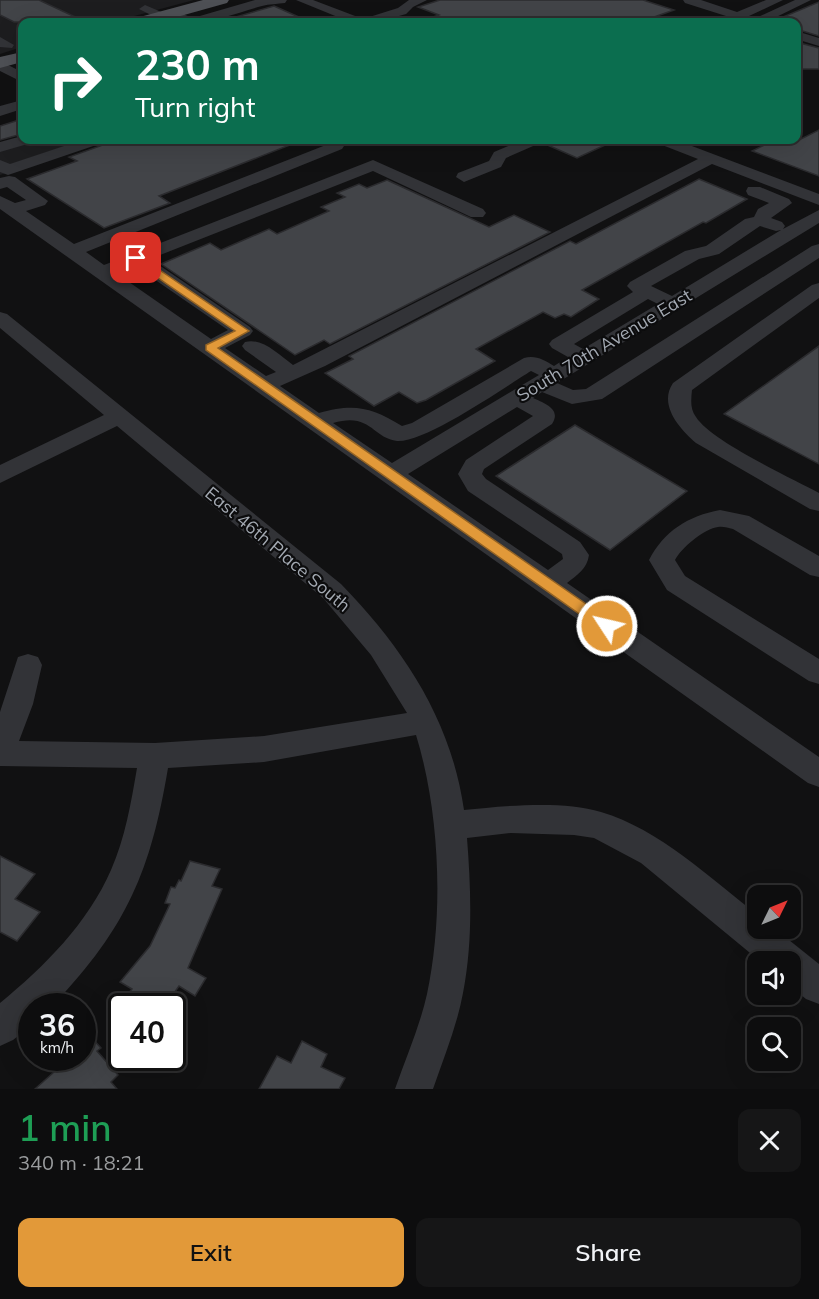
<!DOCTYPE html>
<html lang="en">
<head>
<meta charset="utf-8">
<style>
  body { margin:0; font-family:Mulish,sans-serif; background:#161617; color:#f1f3f6; height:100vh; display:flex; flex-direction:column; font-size:22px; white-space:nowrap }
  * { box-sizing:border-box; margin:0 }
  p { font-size:20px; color:#9a9c9e }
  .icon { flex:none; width:33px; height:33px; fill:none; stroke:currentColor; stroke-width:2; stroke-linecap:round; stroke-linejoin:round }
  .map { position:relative; height:1089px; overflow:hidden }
  .panel { display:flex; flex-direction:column; background:#0d0d0e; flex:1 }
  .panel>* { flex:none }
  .guide { position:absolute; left:18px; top:18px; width:783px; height:126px; border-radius:12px; box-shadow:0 6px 24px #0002,0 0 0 2px #2d2d2e; background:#0b6e4f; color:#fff; overflow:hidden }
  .needle { width:39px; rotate:47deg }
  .tools { position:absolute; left:747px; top:885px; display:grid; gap:12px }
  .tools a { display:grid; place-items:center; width:54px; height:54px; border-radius:12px; background:#0d0d0e; box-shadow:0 6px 24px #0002,0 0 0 2px #2d2d2e; font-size:30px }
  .speed { position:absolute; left:18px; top:993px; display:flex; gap:12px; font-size:30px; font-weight:700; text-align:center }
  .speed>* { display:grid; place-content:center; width:78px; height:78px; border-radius:50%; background:#0d0d0e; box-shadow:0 6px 24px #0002,0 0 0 2px #2d2d2e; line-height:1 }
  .speed small { font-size:15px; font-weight:400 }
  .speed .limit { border:3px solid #111; border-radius:9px; background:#fff; color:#111 }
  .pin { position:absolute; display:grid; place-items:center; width:51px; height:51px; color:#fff; margin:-26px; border-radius:12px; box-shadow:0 3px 9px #0006 }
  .me { position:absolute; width:66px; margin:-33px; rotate:305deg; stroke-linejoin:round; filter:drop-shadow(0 0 4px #0008) }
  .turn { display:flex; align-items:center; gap:21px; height:126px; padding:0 18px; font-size:27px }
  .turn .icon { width:78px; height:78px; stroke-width:2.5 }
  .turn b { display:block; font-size:42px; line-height:51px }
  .round { display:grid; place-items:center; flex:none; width:63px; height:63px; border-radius:12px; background:#161617 }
  .overview { display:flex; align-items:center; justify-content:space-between; height:102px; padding:0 18px }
  h1 { font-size:36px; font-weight:600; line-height:45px; color:#1e9e55 }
  .button { display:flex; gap:12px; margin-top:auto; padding:12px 18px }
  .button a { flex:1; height:69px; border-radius:12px; background:#e29939; color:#111; font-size:24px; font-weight:600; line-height:69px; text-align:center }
  .button a+a { background:#161617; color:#f1f3f6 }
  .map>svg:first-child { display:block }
  .built { fill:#1d1d1f }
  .building { fill:#424448; stroke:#2b2b2e; stroke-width:1.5 }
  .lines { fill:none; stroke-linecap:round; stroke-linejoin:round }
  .minor { fill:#323337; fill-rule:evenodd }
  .major { fill:#4e5055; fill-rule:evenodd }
  .route { fill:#e29939; stroke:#936325; stroke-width:1.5 }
  .labels { text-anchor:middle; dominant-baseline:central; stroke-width:4.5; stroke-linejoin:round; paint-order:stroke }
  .street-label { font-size:18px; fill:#a3a9b2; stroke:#0c0c0d }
</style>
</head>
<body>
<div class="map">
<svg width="819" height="1089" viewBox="0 0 819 1089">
  <rect width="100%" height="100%" fill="#111112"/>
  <g class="built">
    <polygon points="0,0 194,0 112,22 22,22 22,47 0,54"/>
    <polygon points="22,138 22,140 105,140 0,175 0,146"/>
  </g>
  <g class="building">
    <polygon points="0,0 39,0 86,22 14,22 0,15"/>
    <polygon points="440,0 643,0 674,10 640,22 425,22 424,20 439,15 418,7"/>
    <polygon points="819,2 819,36 796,29 796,22 776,20"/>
    <polygon points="274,6 310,22 230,22 229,19"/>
    <polygon points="796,42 819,48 819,69 796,69"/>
    <polygon points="22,119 22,134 0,140 0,126"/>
    <polygon points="819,130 819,176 752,151 775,140 797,141"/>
    <polygon points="106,140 300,140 300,141 159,196 170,203 104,228 27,179 77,161 69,157 103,145"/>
    <polygon points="544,140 616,140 577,158 543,143"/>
    <polygon points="699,179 747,199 706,223 703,222 582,290 599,299 571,317 564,314 555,318 543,312 476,349 495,361 426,400 417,403 399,392 374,406 325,373 353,359 349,356 570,241 576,244"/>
    <polygon points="387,180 489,227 514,215 550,232 330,344 324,340 295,355 161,264 210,243 221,250 269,229 277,234 329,211 321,207 345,197 337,193 359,184 367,188"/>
    <polygon points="819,346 819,464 724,414"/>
    <polygon points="575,425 687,491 610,550 496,476"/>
    <polygon points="0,856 35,874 15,899 40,912 17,941 0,932"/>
    <polygon points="190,861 220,869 212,886 222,889 188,968 206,978 195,996 179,986 165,1006 118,1006 132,989 120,982 150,946 170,904 165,903 171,887 175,888 179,880 181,881"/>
    <polygon points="82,1027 101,1048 97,1051 118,1075 111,1082 117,1089 35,1089 54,1072 42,1058 82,1058"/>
    <polygon points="302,1041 327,1054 321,1067 345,1078 339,1089 259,1089 277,1056 291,1063"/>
  </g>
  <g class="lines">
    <g class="minor">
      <path d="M255,0H287L285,3C278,4 269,4 262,6C231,14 200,30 169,17L163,21L139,9L145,5L166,14L172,10L193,18Z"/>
      <polygon points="296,0 313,0 363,19 398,8 409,0 427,0 413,7 406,14 378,22 350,22"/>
      <polygon points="683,0 701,0 737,12 766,0 783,0 749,16 756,18 795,0 811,0 766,22 725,22 724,19 726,16 685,3"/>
      <polygon points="796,31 819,38 819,46 796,39"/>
      <polygon points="0,37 14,45 12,48 0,47"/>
      <polygon points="0,61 22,72 22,82 0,71"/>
      <polygon points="22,100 22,109 0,116 0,106"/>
      <polygon points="22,136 22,140 33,140 31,143 0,152 0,142"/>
      <polygon points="82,140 104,140 102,143 14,173 8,175 0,172 0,160 10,164"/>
      <polygon points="522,140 542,140 540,143 506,158 501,167 464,182 456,177 458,173 489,161 494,152"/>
      <path d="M655,140H676L819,194V205L712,164L325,366L280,386L319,413C354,403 371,407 402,426L412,423L524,358C536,355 544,360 554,366L568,357L552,348L549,344L552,340L633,292L627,286L630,282L685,251L706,246L745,219L754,217L758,209L769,203L748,195L746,191L748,187H760L789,199L792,203L771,218L782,222L785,226L783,229L819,210V223L557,383L573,390L586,389L812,246L819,244V258L602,399L572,404L542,392L533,398C544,403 562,409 552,424L484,469L482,474L486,479L580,542L589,555C587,569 577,575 567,583L819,757V787L808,783L0,209V196L15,203L26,200L7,187L0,189V178L9,176L15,177L48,201L45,205L26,211L74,244L336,141L342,143L344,146L342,149L86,252L104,265L373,160L483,209L486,213L483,217H471L373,171L150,259L250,327L253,331L250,335L225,348L266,376L276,372L245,350L242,346L245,342C262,337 279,355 293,365L698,159L657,143ZM760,226L776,231L781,230L672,296L651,286L699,259L719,254ZM135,266L228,330L211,339L116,273ZM648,299L658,304L583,349L574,344ZM531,371L539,375L392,463L333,423C371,412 372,438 397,441C425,443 505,387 531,371ZM517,407L533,416L466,460L458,474L468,491L562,554L563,559L548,570L408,474Z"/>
      <path d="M819,283V298L692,390C691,400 690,409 696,417C711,441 791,478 819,493V511L810,509L696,443C680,429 658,405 673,383L812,285Z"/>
      <path d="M0,312L7,314L341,584C403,648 451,719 464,810C504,806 562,800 601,812C659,829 710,878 758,915V928H774L819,964V1004L806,999L790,986V962H761L641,863L594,838L574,835L511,833L467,838C471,889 473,942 463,993C457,1026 444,1057 433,1089H395C406,1057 420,1026 427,994C444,914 440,813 416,735L264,762L168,768C151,870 127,927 55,1003L51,1006H32V1025L13,1040L0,1046V1003C44,967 88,923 111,870C125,838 131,803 137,768L0,766V712L18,657L28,654L38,657L42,665L33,704L19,741L155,743L264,736L407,713L371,655L323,598L117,426L0,483V465L104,415L0,328Z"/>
      <path d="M720,510L749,516L819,556V577L810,575L733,529C728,528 723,526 718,527C705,528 681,548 675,560L685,576L819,659V684L809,681L667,590L649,560C664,531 688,516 720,510Z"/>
    </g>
    <g class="major">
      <polygon points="203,0 229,0 227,3 159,22 134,22 136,18"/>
      <polygon points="22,52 22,62 0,68 0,57"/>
    </g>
  </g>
  <polygon class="route" points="132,256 139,256 249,331 218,348 612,622 614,626 612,630 602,630 206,350 206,345 235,331 132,260"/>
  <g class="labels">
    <g class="street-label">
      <text transform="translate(604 345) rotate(-31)">South 70th Avenue East</text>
      <text transform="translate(278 549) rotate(40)">East 46th Place South</text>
    </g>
  </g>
</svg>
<div class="tools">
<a><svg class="needle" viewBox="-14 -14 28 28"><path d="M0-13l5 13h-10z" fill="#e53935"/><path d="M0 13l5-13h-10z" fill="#9a9c9e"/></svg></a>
<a><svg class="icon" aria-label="sound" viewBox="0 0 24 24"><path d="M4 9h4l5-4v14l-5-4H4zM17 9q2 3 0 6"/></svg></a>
<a><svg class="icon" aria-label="search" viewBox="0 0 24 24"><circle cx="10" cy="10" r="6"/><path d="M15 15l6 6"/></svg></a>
</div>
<div class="speed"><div>36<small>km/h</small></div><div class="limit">40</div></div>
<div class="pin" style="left:136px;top:258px;background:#d93025"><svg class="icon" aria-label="arrive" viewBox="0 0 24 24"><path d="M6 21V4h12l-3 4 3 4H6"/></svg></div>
<svg class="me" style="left:607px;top:626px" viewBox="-20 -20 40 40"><circle r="17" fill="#e29939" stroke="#fff" stroke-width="3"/><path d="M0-11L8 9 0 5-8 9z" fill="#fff"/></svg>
<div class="guide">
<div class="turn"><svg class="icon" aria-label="right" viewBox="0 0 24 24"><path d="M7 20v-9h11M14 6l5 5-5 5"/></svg><div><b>230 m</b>Turn right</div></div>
</div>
</div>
<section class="panel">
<div class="overview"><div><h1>1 min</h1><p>340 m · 18:21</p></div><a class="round"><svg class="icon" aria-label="close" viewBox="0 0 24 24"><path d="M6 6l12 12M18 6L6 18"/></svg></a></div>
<div class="button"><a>Exit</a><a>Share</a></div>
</section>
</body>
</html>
